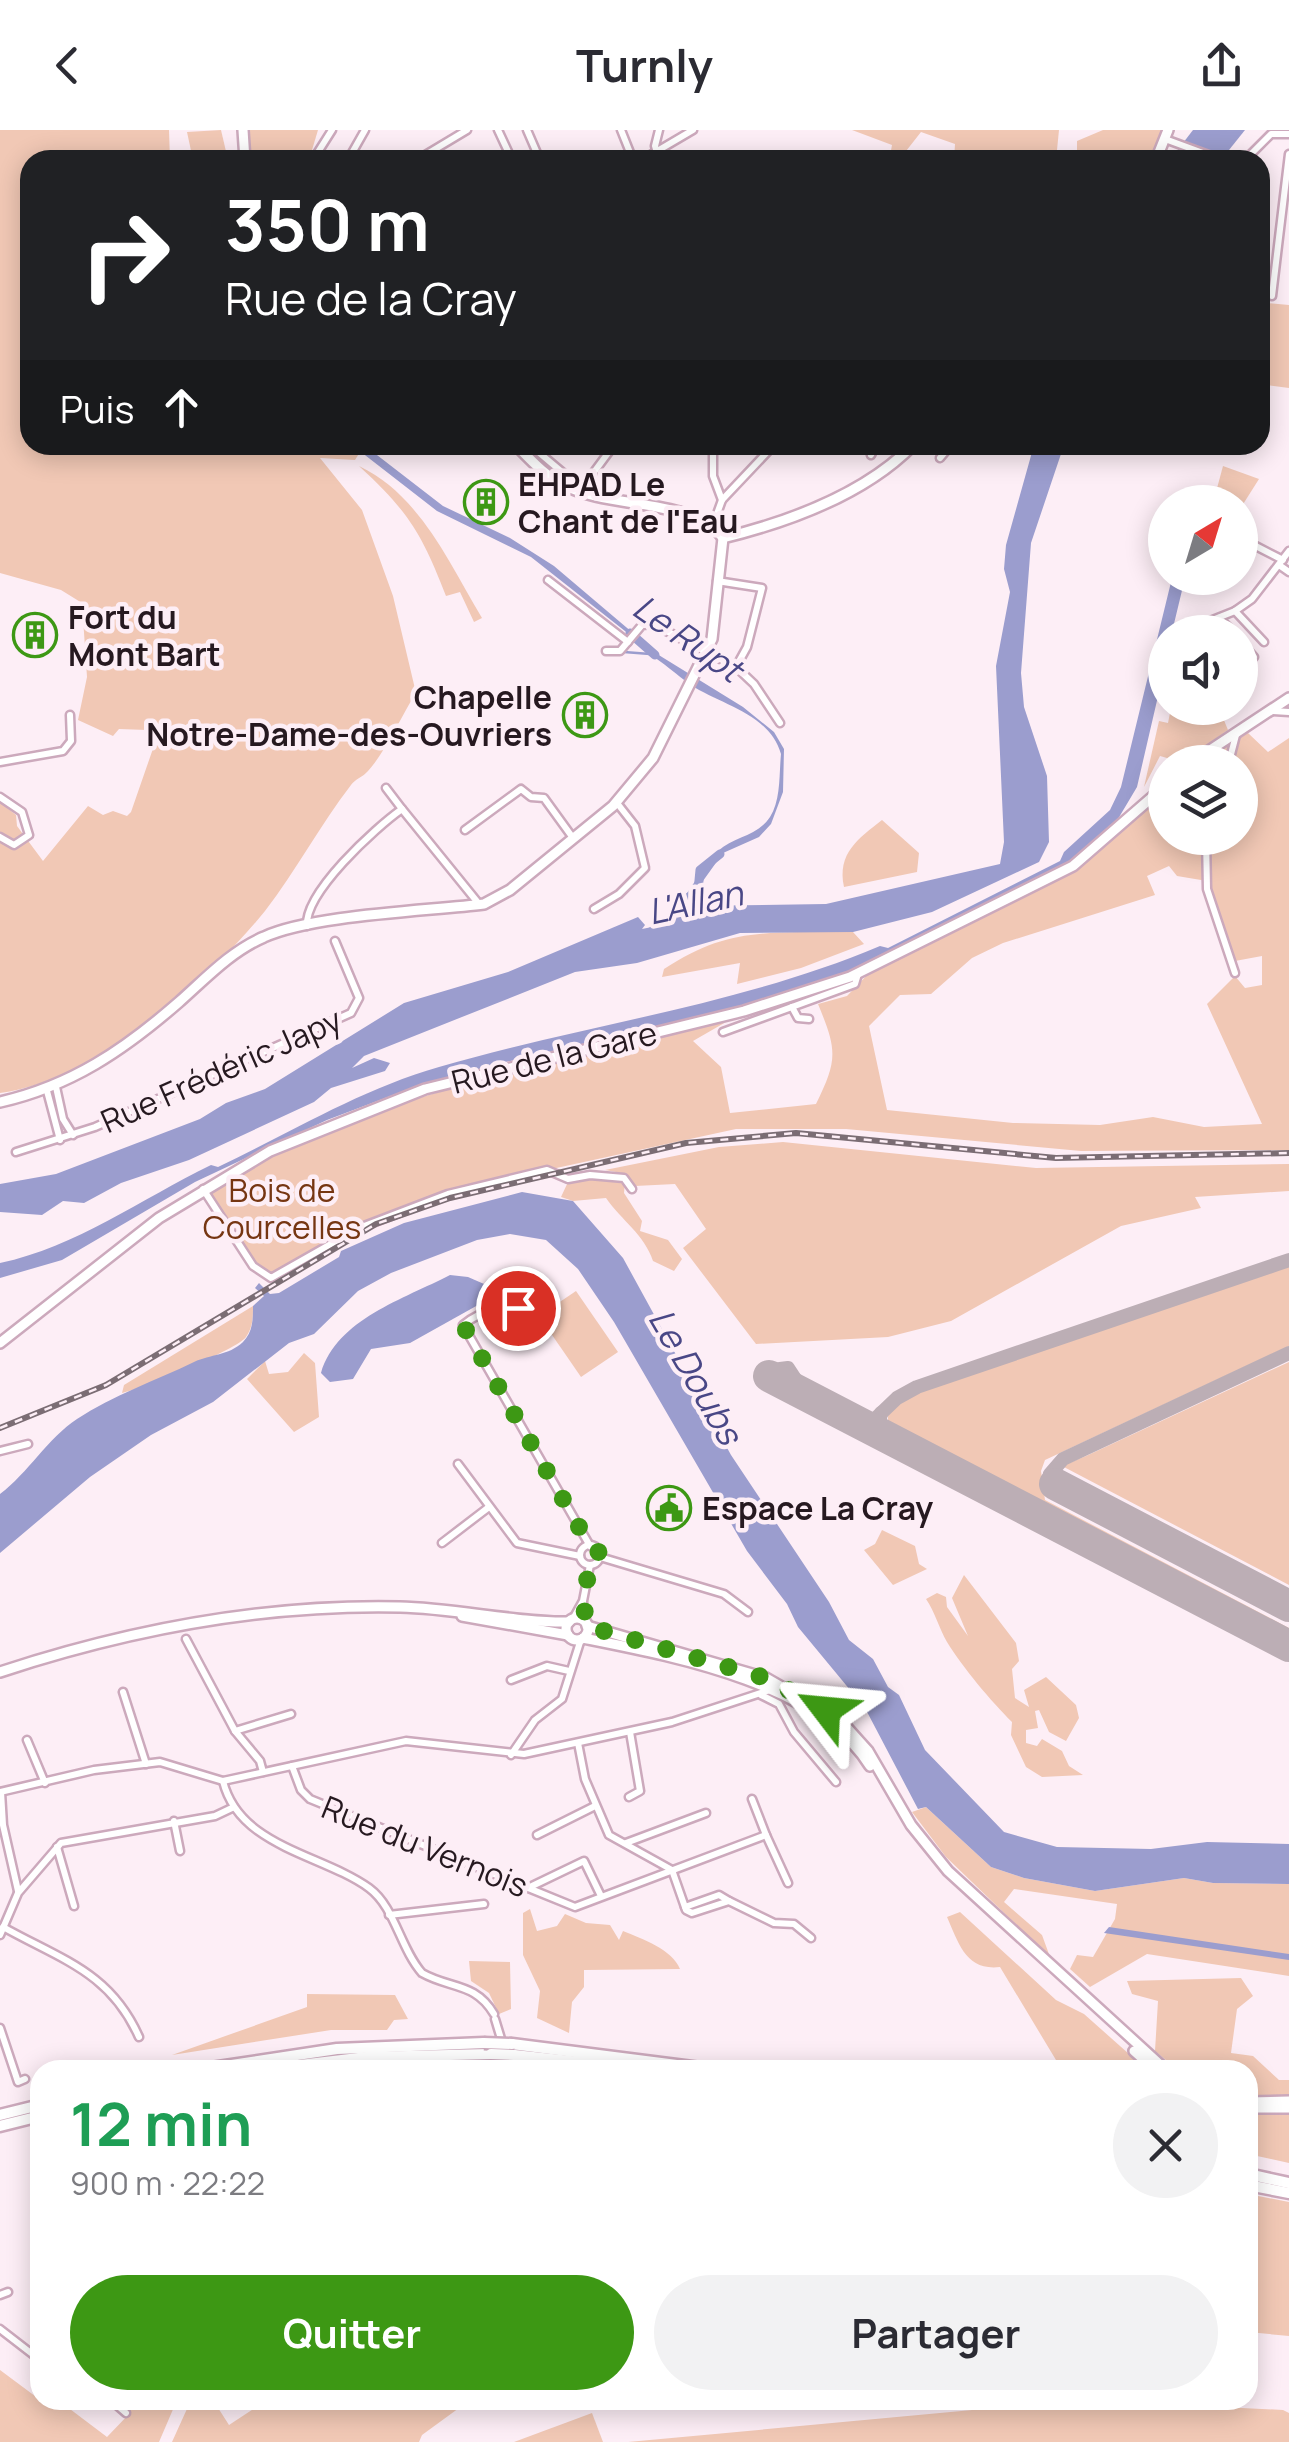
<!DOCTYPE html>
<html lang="fr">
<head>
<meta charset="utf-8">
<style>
  body { margin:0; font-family:Manrope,sans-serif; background:#f2f2f3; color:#2b2b33; height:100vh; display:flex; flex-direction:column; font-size:38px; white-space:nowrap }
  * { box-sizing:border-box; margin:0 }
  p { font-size:32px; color:#7c7c81 }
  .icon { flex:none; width:55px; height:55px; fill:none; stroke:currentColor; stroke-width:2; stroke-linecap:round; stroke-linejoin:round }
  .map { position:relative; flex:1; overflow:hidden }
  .details { position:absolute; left:30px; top:1930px; width:1228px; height:350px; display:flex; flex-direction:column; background:#fff; border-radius:30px; box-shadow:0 5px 25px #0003 }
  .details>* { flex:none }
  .top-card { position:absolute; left:20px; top:20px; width:1250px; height:305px; border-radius:30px; box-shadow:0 5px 25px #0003; background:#202124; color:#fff; overflow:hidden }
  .needle { width:65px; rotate:38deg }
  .fabs { position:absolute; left:1148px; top:355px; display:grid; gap:20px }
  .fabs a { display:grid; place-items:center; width:110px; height:110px; border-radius:50%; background:#fff; box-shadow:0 5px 25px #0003; font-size:50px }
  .pin { position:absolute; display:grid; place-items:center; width:85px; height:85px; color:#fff; margin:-42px; border:5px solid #fff; border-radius:50%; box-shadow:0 2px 10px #0007 }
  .me { position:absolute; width:110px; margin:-55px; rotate:299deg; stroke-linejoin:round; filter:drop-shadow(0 0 8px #0008) }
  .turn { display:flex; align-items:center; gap:35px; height:210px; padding:0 40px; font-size:45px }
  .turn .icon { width:130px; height:130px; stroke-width:2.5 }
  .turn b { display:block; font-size:70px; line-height:85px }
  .then { display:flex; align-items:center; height:95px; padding:0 40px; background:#0003; gap:20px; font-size:38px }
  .round { display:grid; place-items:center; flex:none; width:105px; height:105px; border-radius:52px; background:#f2f2f3 }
  .headline { display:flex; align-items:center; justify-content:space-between; height:170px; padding:0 40px }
  h1 { font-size:60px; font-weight:700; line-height:75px; color:#1e9e55 }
  .cta { display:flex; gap:20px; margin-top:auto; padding:20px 40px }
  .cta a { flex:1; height:115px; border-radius:60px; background:#3d9814; color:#fff; font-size:40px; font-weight:700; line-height:115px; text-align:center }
  .cta a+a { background:#f2f2f3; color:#2b2b33 }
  header { display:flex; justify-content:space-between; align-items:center; height:130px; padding:0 40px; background:#fff; font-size:45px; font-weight:700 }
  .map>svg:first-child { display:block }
  .green { fill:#f1c8b5; fill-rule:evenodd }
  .water { fill:#9b9dce }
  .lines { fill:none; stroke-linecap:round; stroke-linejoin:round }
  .stream { stroke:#9b9dce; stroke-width:2.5 }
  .river { stroke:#9b9dce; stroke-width:9 }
  .taxiway { stroke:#bcaeb5; stroke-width:14 }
  .runway { stroke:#bcaeb5; stroke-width:32 }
  .minor-casing { stroke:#cca9bc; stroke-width:11 }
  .major-casing { stroke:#cca9bc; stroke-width:14 }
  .highway-casing { stroke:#cca9bc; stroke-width:15 }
  .minor { stroke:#fff; stroke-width:6 }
  .major { stroke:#fff; stroke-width:9 }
  .highway { stroke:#fff; stroke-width:10 }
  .rail-casing { stroke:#7b6d74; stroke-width:6 }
  .rail { stroke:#fdeef6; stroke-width:2.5; stroke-dasharray:8; stroke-linecap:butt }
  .highway-bridge-casing { stroke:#cca9bc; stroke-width:15; stroke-linecap:butt }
  .highway-bridge { stroke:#fff; stroke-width:10 }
  .route { stroke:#3d9814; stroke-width:18; stroke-dasharray:0 32.4 }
  .labels { text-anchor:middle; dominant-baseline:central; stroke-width:9; stroke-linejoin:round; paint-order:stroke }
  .poi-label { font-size:32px; font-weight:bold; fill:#261920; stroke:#fdeef6; text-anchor:start }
  .street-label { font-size:32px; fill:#261920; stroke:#fdeef6 }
  .park-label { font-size:32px; fill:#763612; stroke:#fdeef6 }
  .water-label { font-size:35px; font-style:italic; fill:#494786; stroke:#fdeef6 }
</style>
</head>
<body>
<header><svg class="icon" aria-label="back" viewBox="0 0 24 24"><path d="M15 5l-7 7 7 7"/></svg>Turnly<svg class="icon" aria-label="share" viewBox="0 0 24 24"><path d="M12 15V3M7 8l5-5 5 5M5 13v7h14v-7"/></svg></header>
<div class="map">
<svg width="1289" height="2312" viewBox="0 0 1289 2312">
  <rect width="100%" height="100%" fill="#fdeef6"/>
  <g class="green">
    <path d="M0,0H169L170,30H30V315H352L360,322L355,330L320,328L362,380L393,466L416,563C402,585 384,624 368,641C363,647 355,649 351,655C320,695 296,741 265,781C204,856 97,950 0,963V672L16,685L17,696L43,731L88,676L103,685L113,681L127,686L131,682L156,610L147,600L119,599L113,606L78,590L87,547L82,473L61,460L0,443Z"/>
    <polygon points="221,0 228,30 193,30 187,2"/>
    <polygon points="248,0 318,0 309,30 249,30"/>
    <polygon points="852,0 1059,0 1056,30 954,30 955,14 921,2 899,30 890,26 892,15"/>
    <polygon points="1103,0 1164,0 1153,30 1077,30 1077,11"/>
    <polygon points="1266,173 1289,175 1289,258 1260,254"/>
    <path d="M359,336C420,365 449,433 482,488L474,492L460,462L446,466C422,404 409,382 359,336Z"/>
    <polygon points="1223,336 1259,349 1240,379 1240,372 1207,372 1209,362 1216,362"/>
    <polygon points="1171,578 1219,578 1228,600 1182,632 1168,632 1167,628 1160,626 1144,657 1159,591 1168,593"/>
    <path d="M1248,603L1268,622L1289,608V1020L1081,1021L846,999H736L436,1064L341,1104L272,1146L255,1135L207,1062C368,964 545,934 726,892L693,911L721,937L730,983L816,974C838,929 837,920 818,874L847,866L869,843L1076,741L1165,663V708H1240V632H1200ZM1169,736L1177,746L1207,751L1235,831L1262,826V855L1245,858L1235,846L1207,874L1262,994L1204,997L1153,987L1100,995L1013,993L887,980L869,896L900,865L931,864L972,828L1003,813L1155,765L1147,746Z"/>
    <path d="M882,690L919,723L917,742L844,757C837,723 858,709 882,690Z"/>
    <path d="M798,802H853L864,814L801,838L737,854L740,833L662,847L664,839C712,808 742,803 798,802Z"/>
    <polygon points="783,1012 1036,1038 1289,1034 1289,1061 1195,1067 1201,1078 1121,1096 951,1191 888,1207 756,1214 683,1118 706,1099 675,1054 635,1056 627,1044 605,1040 719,1017"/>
    <path d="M593,1047L625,1052L624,1063L642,1091L640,1101L668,1110L682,1129L674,1141L653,1131C644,1104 622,1091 606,1068L573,1071L561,1067L568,1052Z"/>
    <polygon points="1289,1135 1289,1216 1045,1330 1041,1341 1045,1370 1289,1498 1289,1507 888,1295 888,1281 917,1261"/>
    <polygon points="576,1161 618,1222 581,1247 539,1186"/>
    <path d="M253,1176C253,1187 253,1197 246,1207C238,1219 141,1259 122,1263L124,1255Z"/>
    <polygon points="304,1223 315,1233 319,1287 294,1302 247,1249 265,1231 269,1244 288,1242"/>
    <polygon points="1289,1232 1289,1455 1062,1336 1086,1326"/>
    <polygon points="882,1400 915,1416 919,1434 927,1439 893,1455 864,1420 875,1414"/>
    <path d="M964,1445L1016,1513L1019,1531L1012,1539L1015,1568L1029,1577L1024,1560L1046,1547L1076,1575L1079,1588L1066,1611L1049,1602L1039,1580L1035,1581L1038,1598L1026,1600V1613L1037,1616L1042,1609L1062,1621L1069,1636L1083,1645L1042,1647L1026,1637L1011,1605L1012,1592C991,1571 963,1538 947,1512C939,1498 935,1482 926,1469L937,1463L946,1467L947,1477L968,1506L952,1468Z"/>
    <polygon points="926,1677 991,1737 1024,1748 1095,1761 1184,1748 1213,1753 1289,1754 1289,1846 1147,1824 1090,1857 1070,1839 1077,1825 1093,1827 1115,1789 1117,1774 1014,1759 1004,1772 1042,1805 1050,1827 946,1727 912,1682"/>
    <path d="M530,1779L537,1801L557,1796L565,1784L586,1793L610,1795L619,1810L623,1801C642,1809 672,1819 680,1839L584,1840V1857L572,1872L569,1903L537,1888L540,1861L523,1825V1783Z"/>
    <path d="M960,1782L1056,1870L1084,1884L1147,1940H1062L1000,1837C966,1841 959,1814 947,1787Z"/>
    <polygon points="469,1831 510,1832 511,1879 499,1884 489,1863 471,1851"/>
    <polygon points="1241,1848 1253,1866 1237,1879 1231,1923 1253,1926 1279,1950 1289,1950 1289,1966 1248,1967 1248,1940 1178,1940 1155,1921 1158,1871 1132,1864 1127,1851"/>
    <polygon points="307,1864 395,1865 408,1889 394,1890 387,1900 331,1900 172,1925 307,1877"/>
    <polygon points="1248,1984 1289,1985 1289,2033 1248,2024"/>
    <polygon points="1248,2064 1289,2072 1289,2206 1248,2202"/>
    <polygon points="0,2240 51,2278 58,2270 107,2307 130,2283 113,2270 177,2270 159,2312 0,2312"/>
    <polygon points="191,2270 213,2270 229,2295 267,2270 470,2270 422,2305 419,2312 172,2312"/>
    <polygon points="1081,2270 1283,2280 1289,2283 1289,2312 628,2312"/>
    <polygon points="592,2283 603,2312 514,2312"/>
  </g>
  <g class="water">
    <polygon points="1193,0 1245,0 1221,30 1170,30"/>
    <polygon points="352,315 364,315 443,376 510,408 554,436 633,503 630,505 531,427 437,381"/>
    <path d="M1034,315H1064L1031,413L1021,543L1024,577L1047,646L1049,712L1039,732L932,782L853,802L740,803L637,833L575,842L364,926L352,938L374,928L390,933L385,941L331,958L314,972L189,1030L121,1053L84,1073L63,1071L42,1085L0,1082V1054L56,1044L200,989L226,973L265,959L404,873L508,842L638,787L645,795L642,799C677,795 695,743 718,721C734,706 757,707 770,687C781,670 779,644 781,624C769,583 721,575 691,555C676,545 664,532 647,523L649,519L743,577L774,602L784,619L783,662L771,694L759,707L723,723L685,776L826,774L1000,734L1004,712L996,536L1010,462L1004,439L1006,415Z"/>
    <path d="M1172,448H1185L1172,502H1165V536L1137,657L1112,699L1067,733L830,850L764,872L501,933L409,959L327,990L195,1052L62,1130L0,1148V1133C76,1117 141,1069 211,1035L218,1037C292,1002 359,960 439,937C586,894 738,876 880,816L888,818L1060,731L1064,722L1110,680L1121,657Z"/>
    <path d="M522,1062L573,1071L623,1128L731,1325L829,1472L849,1510L873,1529L888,1557L899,1565L925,1620L1004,1702L1057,1717L1151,1719L1207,1712L1289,1714V1754L1213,1753L1184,1748L1095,1761L1024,1748L991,1737L926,1677L918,1679L865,1578L798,1497L787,1474L747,1421L614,1192L578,1139L546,1110L510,1104L477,1110L391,1143L358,1161L314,1204L289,1213L213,1272L151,1305L90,1347L0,1423V1364C28,1343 48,1308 77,1289C113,1265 155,1251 194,1232C211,1224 228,1226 243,1212C253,1202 253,1189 253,1176L264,1166L255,1158L259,1153L270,1164L279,1163L339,1127L341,1121L404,1093Z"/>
    <path d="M450,1145L468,1147L491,1157L493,1171L478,1175L410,1213L371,1219L353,1249L330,1252L321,1243C337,1189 404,1169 450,1145Z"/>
    <polygon points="1109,1797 1289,1824 1289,1830 1104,1803"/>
  </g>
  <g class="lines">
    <polyline class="stream" points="624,522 650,524"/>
    <g class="river">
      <polyline points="630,503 655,525"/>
      <polyline points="680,773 698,761 700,740 720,724"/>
    </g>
    <g class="taxiway">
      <polyline points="791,1257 778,1253 780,1239 788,1238 805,1264"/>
      <polyline points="881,1283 879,1294 886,1306"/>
      <polyline points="857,1291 874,1290 897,1268 917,1257 1289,1130"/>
      <polyline points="1055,1354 1050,1344 1063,1329 1289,1223"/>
    </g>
    <g class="runway">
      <polyline points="769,1246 1289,1516"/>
      <polyline points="1055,1354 1289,1476"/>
    </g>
    <defs>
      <g id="minor">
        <polyline points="498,0 512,30"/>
        <polyline points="527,0 540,30"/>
        <polyline points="621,0 633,30"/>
        <polyline points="1165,9 1222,30"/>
        <polyline points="313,30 332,0"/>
        <polyline points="348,30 365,0"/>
        <polyline points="417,30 467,0"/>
        <polyline points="642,30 693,0"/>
        <polyline points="659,30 655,16 659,0"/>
        <polyline points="1245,30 1271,4 1289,4"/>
        <polyline points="1272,166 1289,24"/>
        <polyline points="530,315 575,353 575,359"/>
        <polyline points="713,315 713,346 722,370"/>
        <polyline points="871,325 876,315"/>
        <polyline points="940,328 951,315"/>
        <polyline points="580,361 614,315"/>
        <polyline points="713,395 722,370 774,315"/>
        <polyline points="1246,411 1283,430"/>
        <polyline points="1279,435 1289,442"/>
        <polyline points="548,450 628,512"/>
        <polyline points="717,451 762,458 747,517 736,537"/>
        <polyline points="1235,481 1264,512"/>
        <polyline points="1219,488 1233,502"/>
        <polyline points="1182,502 1235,481 1252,469 1289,421"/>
        <polyline points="1240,511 1254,527"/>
        <polyline points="606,521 620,521 642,495 653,494 736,537 754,554 780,593"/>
        <polyline points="1273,581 1289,582"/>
        <polyline points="0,632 63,621 71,611 70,585"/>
        <polyline points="1229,632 1236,605"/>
        <polyline points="386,658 402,679"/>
        <polyline points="0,667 22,682 29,705 14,715 0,707"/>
        <polyline points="465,700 521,659 531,667 544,668 573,708"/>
        <polyline points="1206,708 1207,759 1235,843"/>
        <polyline points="594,779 619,764 645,738 635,696 617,673"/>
        <path d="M307,796C304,763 375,698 402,679L479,774"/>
        <polyline points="792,877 798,888 809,889"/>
        <polyline points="723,902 855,854 858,844"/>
        <polyline points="56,957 63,989 73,1005"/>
        <polyline points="47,961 60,1010"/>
        <polyline points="16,1022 95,997 351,883 359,868 335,811"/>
        <polyline points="203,1059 253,1136 271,1148 359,1098 448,1064 547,1040 568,1049 590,1045 624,1048 632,1059"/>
        <path d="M529,1184C509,1172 480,1181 463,1195L590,1416"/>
        <polyline points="0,1321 28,1314"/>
        <polyline points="458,1334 517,1413 580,1426"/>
        <polyline points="442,1413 489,1377"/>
        <circle cx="590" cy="1425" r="10"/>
        <polyline points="600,1427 724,1464 748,1482"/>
        <polyline points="583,1473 584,1491"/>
        <polyline points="573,1489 583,1471 590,1435"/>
        <polyline points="186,1509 235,1601"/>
        <polyline points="511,1550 547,1536 569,1541"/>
        <polyline points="123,1562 146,1634"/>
        <polyline points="761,1565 779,1574 794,1602 836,1652"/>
        <polyline points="27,1610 45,1653"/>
        <polyline points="578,1613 585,1649 609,1705 672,1740 686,1780 692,1783 729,1771 774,1793 794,1794 811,1808"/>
        <polyline points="511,1625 535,1590 562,1569 581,1509"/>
        <polyline points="292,1636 301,1660 310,1669 575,1777 766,1705 752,1669"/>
        <polyline points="263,1642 260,1631 235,1601 291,1584"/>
        <path d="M223,1651C239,1717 322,1724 369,1758C395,1777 400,1818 422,1843C450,1859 475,1852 494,1884"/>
        <polyline points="0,1662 94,1640 160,1632 223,1651 406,1611 524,1624 672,1592 770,1560"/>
        <polyline points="1,1662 3,1695 18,1761"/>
        <polyline points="629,1667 640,1661 630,1602"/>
        <polyline points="174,1691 180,1721"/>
        <polyline points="537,1705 595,1676"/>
        <polyline points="766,1705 788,1753"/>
        <polyline points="626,1713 706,1683"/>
        <polyline points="57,1717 74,1776"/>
        <polyline points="530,1757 584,1731 601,1766"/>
        <polyline points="685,1777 719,1765 729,1771"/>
        <polyline points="389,1785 484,1774"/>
        <path d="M3,1797C62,1830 110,1842 139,1907"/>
        <polyline points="0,1805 18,1763 61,1713 215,1686 234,1677"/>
        <polyline points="495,1889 509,1935"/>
        <polyline points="0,1898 18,1952 25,1949"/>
        <polyline points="0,2165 8,2162"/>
        <polyline points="0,2199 40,2230"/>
        <polyline points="111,2270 126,2283"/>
      </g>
      <g id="major">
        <polyline points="243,0 245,30"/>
        <polyline points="1156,30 1168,0"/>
        <path d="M516,315C531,330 545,346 564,355C609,379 693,368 723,408"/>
        <polyline points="1192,632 1289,568"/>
        <path d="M0,972C71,956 124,920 179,872C205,849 231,821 264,807C312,785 427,781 484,774L510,760L613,676L653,628L712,509L723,408C788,392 865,364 913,315"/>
        <polyline points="0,1213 159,1088 270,1021 425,959 744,881 850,847 1073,736 1165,656"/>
        <polyline points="462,1486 568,1505"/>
        <circle cx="577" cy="1499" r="11"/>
        <polyline points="587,1496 766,1548 841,1591 868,1621 911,1695 948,1741 1166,1940"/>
        <path d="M583,1508C673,1526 819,1553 870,1636"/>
        <path d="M0,1542C128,1500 265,1474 400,1477C455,1478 517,1493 569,1492"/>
        <polyline points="1134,1921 1155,1940"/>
        <polyline points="1248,1972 1289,1971"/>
        <polyline points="1248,1978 1289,1978"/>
      </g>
      <g id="highway">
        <polyline points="512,1914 716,1940"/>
        <polyline points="514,1925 654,1940"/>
        <polyline points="198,1940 337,1919 484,1913"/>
        <polyline points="258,1940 367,1927 491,1924"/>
        <polyline points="0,1985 40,1975"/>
        <polyline points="0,1996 40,1986"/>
        <polyline points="1248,2044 1289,2053"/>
        <polyline points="1248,2055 1289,2063"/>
      </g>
    </defs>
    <use href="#minor" class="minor-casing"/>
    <use href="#major" class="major-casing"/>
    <use href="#highway" class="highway-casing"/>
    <use href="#minor" class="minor"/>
    <use href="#major" class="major"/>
    <use href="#highway" class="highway"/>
    <defs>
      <polyline id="rail" points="0,1298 106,1255 376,1094 450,1068 686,1013 796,1003 1056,1028 1289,1023"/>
    </defs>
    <use href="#rail" class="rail-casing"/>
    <use href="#rail" class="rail"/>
    <defs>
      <g id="highway-bridge">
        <polyline points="484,1913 512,1914"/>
        <polyline points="491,1924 514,1925"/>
      </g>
    </defs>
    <use href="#highway-bridge" class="highway-bridge-casing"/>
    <use href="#highway-bridge" class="highway-bridge"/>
  </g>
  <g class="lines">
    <polyline class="route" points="518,1178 477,1185 463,1195 590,1416 600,1423 590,1435 583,1471 587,1496 766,1548 826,1580"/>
  </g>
  <defs>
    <symbol id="building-ring" viewBox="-11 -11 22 22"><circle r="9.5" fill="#fdeef6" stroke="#3d9814" stroke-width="1.5"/><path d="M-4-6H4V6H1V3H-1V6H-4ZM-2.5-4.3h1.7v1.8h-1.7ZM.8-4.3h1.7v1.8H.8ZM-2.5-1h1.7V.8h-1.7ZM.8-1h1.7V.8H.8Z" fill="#3d9814"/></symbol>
    <symbol id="civic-ring" viewBox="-11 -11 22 22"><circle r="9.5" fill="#fdeef6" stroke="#3d9814" stroke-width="1.5"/><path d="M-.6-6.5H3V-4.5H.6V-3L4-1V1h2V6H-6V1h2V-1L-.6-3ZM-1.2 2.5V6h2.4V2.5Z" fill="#3d9814"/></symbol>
  </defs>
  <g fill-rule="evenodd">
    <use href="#building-ring" x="461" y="347" width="50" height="50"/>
    <use href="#building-ring" x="10" y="480" width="50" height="50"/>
    <use href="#building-ring" x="560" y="560" width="50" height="50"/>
    <use href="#civic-ring" x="644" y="1353" width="50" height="50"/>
  </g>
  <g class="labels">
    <g class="poi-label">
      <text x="518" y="354">EHPAD Le<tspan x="518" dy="37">Chant de l'Eau</tspan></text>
      <text x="68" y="487">Fort du<tspan x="68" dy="37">Mont Bart</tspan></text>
      <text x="552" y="567" text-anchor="end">Chapelle<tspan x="552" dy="37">Notre-Dame-des-Ouvriers</tspan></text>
      <text x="702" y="1378">Espace La Cray</text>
    </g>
    <g class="street-label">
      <text transform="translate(554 927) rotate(-14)">Rue de la Gare</text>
      <text transform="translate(221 940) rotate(-24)">Rue Frédéric Japy</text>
      <text transform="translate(425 1716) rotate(22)">Rue du Vernois</text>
    </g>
    <g class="park-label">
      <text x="282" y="1060">Bois de<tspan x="282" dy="37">Courcelles</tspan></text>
    </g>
    <g class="water-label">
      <text transform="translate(688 508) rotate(35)">Le Rupt</text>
      <text transform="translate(695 772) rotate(-12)">L'Allan</text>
      <text transform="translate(696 1246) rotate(60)">Le Doubs</text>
    </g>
  </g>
</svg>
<div class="fabs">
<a><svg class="needle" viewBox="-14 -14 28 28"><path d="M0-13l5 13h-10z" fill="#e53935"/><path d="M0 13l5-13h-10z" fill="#7c7c81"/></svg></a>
<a><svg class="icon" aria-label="sound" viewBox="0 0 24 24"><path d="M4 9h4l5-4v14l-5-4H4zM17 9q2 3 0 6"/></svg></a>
<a><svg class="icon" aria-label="layers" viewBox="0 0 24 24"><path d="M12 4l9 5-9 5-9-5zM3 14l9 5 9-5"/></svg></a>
</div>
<div class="pin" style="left:518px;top:1178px;background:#d93025"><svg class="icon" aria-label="arrive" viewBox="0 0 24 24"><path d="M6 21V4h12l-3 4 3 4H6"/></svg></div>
<svg class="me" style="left:826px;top:1580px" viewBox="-20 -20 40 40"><path d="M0-17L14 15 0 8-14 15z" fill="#3d9814" stroke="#fff" stroke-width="4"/></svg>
<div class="top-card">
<div class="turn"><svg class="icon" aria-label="right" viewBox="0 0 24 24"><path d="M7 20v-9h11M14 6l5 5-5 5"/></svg><div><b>350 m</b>Rue de la Cray</div></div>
<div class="then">Puis<svg class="icon" aria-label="ahead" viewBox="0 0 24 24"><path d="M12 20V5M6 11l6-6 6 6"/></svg></div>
</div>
<section class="details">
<div class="headline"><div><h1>12 min</h1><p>900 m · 22:22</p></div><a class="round"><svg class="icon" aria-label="close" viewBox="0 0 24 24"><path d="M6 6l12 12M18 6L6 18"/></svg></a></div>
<div class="cta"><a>Quitter</a><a>Partager</a></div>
</section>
</div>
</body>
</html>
